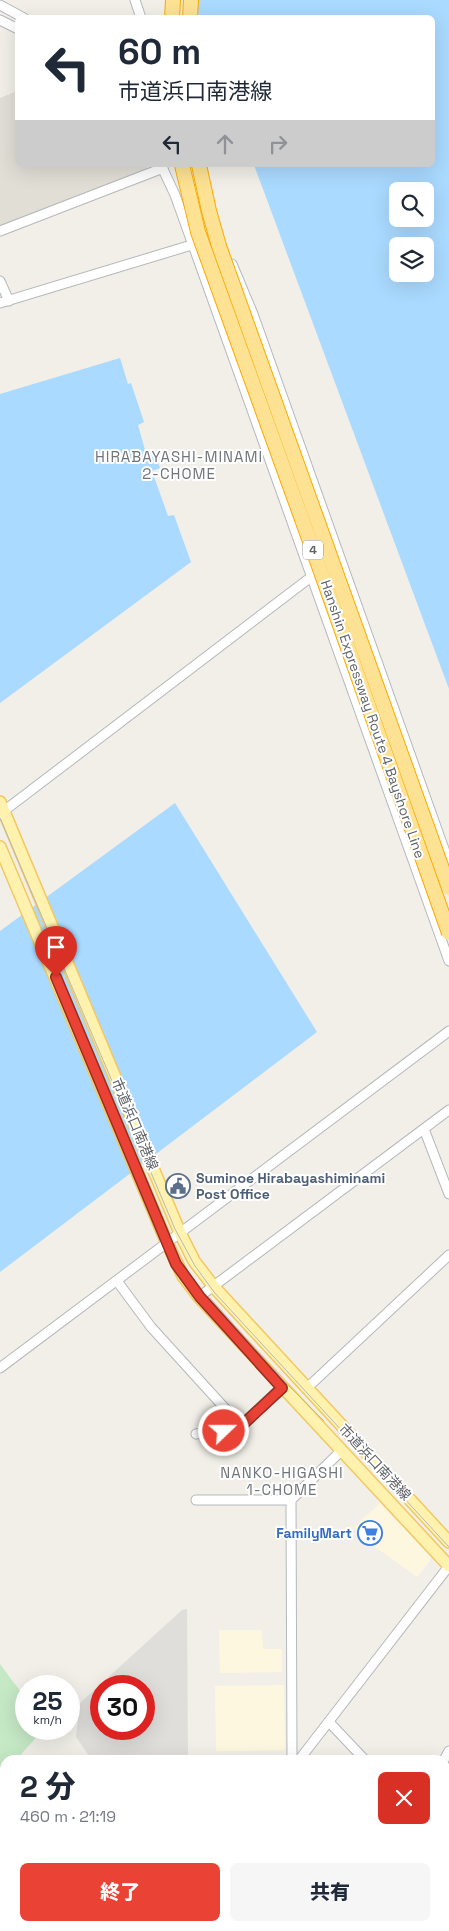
<!DOCTYPE html>
<html lang="ja">
<head>
<meta charset="utf-8">
<style>
  body { margin:0; font-family:"Space Grotesk","Noto Sans JP",sans-serif; background:#f6f6f7; color:#1f2937; height:100vh; display:flex; flex-direction:column; font-size:19px; white-space:nowrap }
  * { box-sizing:border-box; margin:0 }
  p { font-size:16px; color:#747a83 }
  .icon { flex:none; width:28px; height:28px; fill:none; stroke:currentColor; stroke-width:2; stroke-linecap:round; stroke-linejoin:round }
  .map { position:relative; flex:1; overflow:hidden }
  .panel { position:absolute; left:0px; top:1755px; width:450px; height:176px; display:flex; flex-direction:column; background:#fff; border-radius:15px 15px 0 0; box-shadow:0 5px 20px #0002 }
  .panel>* { flex:none }
  .banner { position:absolute; left:15px; top:15px; width:420px; height:152px; border-radius:8px; box-shadow:0 5px 20px #0002; background:#fff; color:#1f2937; overflow:hidden }
  .buttons { position:absolute; left:389px; top:182px; display:grid; gap:10px }
  .buttons a { display:grid; place-items:center; width:45px; height:45px; border-radius:8px; background:#fff; box-shadow:0 5px 20px #0002; font-size:25px }
  .speed { position:absolute; left:15px; top:1675px; display:flex; gap:10px; font-size:25px; font-weight:700; text-align:center }
  .speed>* { display:grid; place-content:center; width:65px; height:65px; border-radius:50%; background:#fff; box-shadow:0 5px 20px #0002; line-height:1 }
  .speed small { font-size:12px; font-weight:400 }
  .speed .limit { border:8px solid #d22; background:#fff; color:#111 }
  .pin { position:absolute; display:grid; place-items:center; width:42px; height:42px; color:#fff; margin:-51px -21px; border-radius:50% 50% 50% 0; rotate:-45deg; box-shadow:0 0 5px #0007 }
  .pin .icon { rotate:45deg }
  .me { position:absolute; width:55px; margin:-28px; rotate:68deg; stroke-linejoin:round; filter:drop-shadow(0 0 4px #0008) }
  .turn { display:flex; align-items:center; gap:18px; height:105px; padding:0 20px; font-size:22px }
  .turn .icon { width:65px; height:65px; stroke-width:2.5 }
  .turn b { display:block; font-size:35px; line-height:42px }
  .lanes { display:flex; align-items:center; height:48px; padding:0 20px; background:#0003; justify-content:center; gap:25px; direction:ltr }
  .lanes .off { opacity:.35 }
  .round { display:grid; place-items:center; flex:none; width:52px; height:52px; border-radius:8px; background:#f6f6f7 }
  .headline { display:flex; align-items:center; justify-content:space-between; height:85px; padding:0 20px }
  h1 { font-size:30px; font-weight:800; line-height:38px }
  .button { display:flex; gap:10px; margin-top:auto; padding:10px 20px }
  .button a { flex:1; height:58px; border-radius:8px; background:#ea4335; color:#fff; font-size:20px; font-weight:800; line-height:58px; text-align:center }
  .button a+a { background:#f6f6f7; color:#1f2937 }
  .map>svg:first-child { display:block }
  .commercial { fill:#fef7e0 }
  .industrial { fill:#e0deda; fill-rule:evenodd }
  .education { fill:#e1ded6 }
  .green { fill:#c5e8c5 }
  .water { fill:#aadaff; fill-rule:evenodd }
  .lines { fill:none; stroke-linecap:round; stroke-linejoin:round }
  .minor-casing { stroke:#b5b8bc; stroke-width:11 }
  .major-casing { stroke:#f2c960; stroke-width:14 }
  .highway-casing { stroke:#f9ab00; stroke-width:16 }
  .minor { stroke:#fff; stroke-width:9 }
  .major { stroke:#fff2af; stroke-width:11 }
  .highway { stroke:#fde293; stroke-width:14 }
  .tram { stroke:#b6b7b8; stroke-width:1 }
  .highway-bridge-casing { stroke:#f9ab00; stroke-width:16; stroke-linecap:butt }
  .highway-bridge { stroke:#fde293; stroke-width:14 }
  .route-casing { stroke:#982c22; stroke-width:12 }
  .route { stroke:#ea4335; stroke-width:9 }
  .labels { text-anchor:middle; dominant-baseline:central; stroke-width:4; stroke-linejoin:round; paint-order:stroke }
  .shield { fill:#fff; stroke:#8f9295; stroke-width:1 }
  .shield-label { font-size:12px; font-weight:bold; fill:#5f6368 }
  .street-label { font-size:14px; fill:#5f6368; stroke:#fff }
  .service-label { font-size:14px; font-weight:bold; fill:#4e5e75; stroke:#fff; text-anchor:start }
  .shop-label { font-size:14px; font-weight:bold; fill:#366cbe; stroke:#fff; text-anchor:end }
  .neighbourhood-label { font-size:15px; letter-spacing:1px; fill:#70757a; stroke:#fff }
</style>
</head>
<body>
<div class="map">
<svg width="449" height="1931" viewBox="0 0 449 1931">
  <rect width="100%" height="100%" fill="#f1efe8"/>
  <g class="commercial">
    <polygon points="380,1503 430,1556 430,1561 417,1577 371,1544 354,1527"/>
    <polygon points="219,1630 262,1630 263,1649 282,1649 282,1672 220,1673"/>
    <polygon points="284,1685 285,1750 216,1751 215,1686"/>
  </g>
  <path class="industrial" d="M187,1609L188,1760H92L76,1737L80,1703L182,1610ZM101,1686H144V1729H101Z"/>
  <polygon class="education" points="17,91 18,165 148,165 147,169 0,226 0,98"/>
  <polygon class="green" points="0,1664 26,1699 26,1729 39,1729 40,1733 16,1760 5,1760 5,1770 0,1775"/>
  <g class="water">
    <path d="M191,0H449V689L254,165H432V18L198,17ZM398,191H425V219H398ZM398,246H425V274H398Z"/>
    <polygon points="120,358 128,384 131,383 144,422 138,425 145,450 148,454 154,452 160,468 152,471 168,516 174,515 191,562 0,703 0,394"/>
    <polygon points="175,803 317,1032 0,1272 0,931"/>
  </g>
  <g class="lines">
    <defs>
      <g id="minor">
        <polyline points="135,0 141,18"/>
        <polyline points="0,5 24,18"/>
        <polyline points="0,20 18,29"/>
        <polyline points="161,165 175,195 193,245 449,961"/>
        <polyline points="192,189 206,215"/>
        <polyline points="0,231 163,168"/>
        <polyline points="232,264 253,314 449,863"/>
        <polyline points="0,281 9,301"/>
        <polyline points="0,303 218,237"/>
        <polyline points="0,814 311,577 316,575"/>
        <polyline points="424,1129 449,1194"/>
        <polyline points="117,1281 151,1327 241,1426"/>
        <polyline points="199,1297 449,1110"/>
        <polyline points="0,1368 449,1031"/>
        <polyline points="307,1388 449,1255"/>
        <polyline points="196,1434 237,1429 282,1387"/>
        <polyline points="196,1500 291,1500"/>
        <polyline points="329,1722 365,1760"/>
        <polyline points="292,1760 291,1500 341,1451"/>
        <polyline points="299,1760 449,1566"/>
        <polyline points="444,1760 449,1751"/>
        <polyline points="445,1840 449,1844"/>
        <polyline points="186,1931 189,1926"/>
        <polyline points="348,1931 351,1926"/>
      </g>
      <g id="major">
        <polyline points="0,802 180,1233 194,1261 214,1287 449,1542"/>
        <polyline points="0,847 167,1243 183,1276 199,1297 449,1566"/>
      </g>
      <g id="highway">
        <polyline points="172,18 173,0"/>
        <polyline points="190,18 191,0"/>
      </g>
    </defs>
    <use href="#minor" class="minor-casing"/>
    <use href="#major" class="major-casing"/>
    <use href="#highway" class="highway-casing"/>
    <use href="#minor" class="minor"/>
    <use href="#major" class="major"/>
    <use href="#highway" class="highway"/>
    <g class="tram">
      <polyline points="0,818 175,1229 195,1266 214,1292 449,1547"/>
      <polyline points="210,1298 284,1381 324,1421"/>
    </g>
    <defs>
      <g id="highway-bridge">
        <polyline points="182,165 198,232 320,569 449,933"/>
        <polyline points="199,165 209,211 219,246 449,888"/>
      </g>
    </defs>
    <use href="#highway-bridge" class="highway-bridge-casing"/>
    <use href="#highway-bridge" class="highway-bridge"/>
  </g>
  <g class="lines">
    <defs>
      <polyline id="route" points="56,977 176,1264 200,1297 282,1388 238,1429 224,1431"/>
    </defs>
    <use href="#route" class="route-casing"/>
    <use href="#route" class="route"/>
  </g>
  <defs>
    <symbol id="civic-ring" viewBox="-11 -11 22 22"><circle r="9.5" fill="#fff" stroke="#5c6f8a" stroke-width="1.5"/><path d="M-.6-6.5H3V-4.5H.6V-3L4-1V1h2V6H-6V1h2V-1L-.6-3ZM-1.2 2.5V6h2.4V2.5Z" fill="#5c6f8a"/></symbol>
    <symbol id="supermarket-ring" viewBox="-11 -11 22 22"><circle r="9.5" fill="#fff" stroke="#3f7fe0" stroke-width="1.5"/><path d="M-6-5.5h2.5l.6 2H6L4.5 2H-2.5L-4.4-4H-6ZM-1.5 3.2a1.3 1.3 0 1 0 .1 0ZM3 3.2a1.3 1.3 0 1 0 .1 0Z" fill="#3f7fe0"/></symbol>
  </defs>
  <g fill-rule="evenodd">
    <use href="#civic-ring" x="164" y="1172" width="28" height="28"/>
    <use href="#supermarket-ring" x="356" y="1519" width="28" height="28"/>
  </g>
  <g class="labels">
    <rect class="shield" x="303" y="540.5" width="20" height="19" rx="4"/>
    <g class="shield-label">
      <text x="313" y="550">4</text>
    </g>
    <g class="street-label">
      <text transform="translate(373 719) rotate(71)">Hanshin Expressway Route 4 Bayshore Line</text>
      <text transform="translate(135 1124) rotate(67)">市道浜口南港線</text>
      <text transform="translate(375 1462) rotate(47)">市道浜口南港線</text>
    </g>
    <g class="service-label">
      <text x="196" y="1178">Suminoe Hirabayashiminami<tspan x="196" dy="16">Post Office</tspan></text>
    </g>
    <g class="shop-label">
      <text x="352" y="1533">FamilyMart</text>
    </g>
    <g class="neighbourhood-label">
      <text x="179" y="456">HIRABAYASHI-MINAMI<tspan x="179" dy="17">2-CHOME</tspan></text>
      <text x="282" y="1472">NANKO-HIGASHI<tspan x="282" dy="17">1-CHOME</tspan></text>
    </g>
  </g>
</svg>
<div class="buttons">
<a><svg class="icon" aria-label="search" viewBox="0 0 24 24"><circle cx="10" cy="10" r="6"/><path d="M15 15l6 6"/></svg></a>
<a><svg class="icon" aria-label="layers" viewBox="0 0 24 24"><path d="M12 4l9 5-9 5-9-5zM3 14l9 5 9-5"/></svg></a>
</div>
<div class="speed"><div>25<small>km/h</small></div><div class="limit">30</div></div>
<div class="pin" style="left:56px;top:977px;background:#d93025"><svg class="icon" aria-label="arrive" viewBox="0 0 24 24"><path d="M6 21V4h12l-3 4 3 4H6"/></svg></div>
<svg class="me" style="left:224px;top:1431px" viewBox="-20 -20 40 40"><circle r="17" fill="#ea4335" stroke="#fff" stroke-width="3"/><path d="M0-11L8 9 0 5-8 9z" fill="#fff"/></svg>
<div class="banner">
<div class="turn"><svg class="icon" aria-label="left" viewBox="0 0 24 24"><path d="M17 20v-9H6M10 6l-5 5 5 5"/></svg><div><b>60 m</b>市道浜口南港線</div></div>
<div class="lanes"><svg class="icon" aria-label="left" viewBox="0 0 24 24"><path d="M17 20v-9H6M10 6l-5 5 5 5"/></svg><svg class="icon off" aria-label="ahead" viewBox="0 0 24 24"><path d="M12 20V5M6 11l6-6 6 6"/></svg><svg class="icon off" aria-label="right" viewBox="0 0 24 24"><path d="M7 20v-9h11M14 6l5 5-5 5"/></svg></div>
</div>
<section class="panel">
<div class="headline"><div><h1>2 分</h1><p>460 m · 21:19</p></div><a class="round" style="background:#d93025;color:#fff"><svg class="icon" aria-label="close" viewBox="0 0 24 24"><path d="M6 6l12 12M18 6L6 18"/></svg></a></div>
<div class="button"><a>終了</a><a>共有</a></div>
</section>
</div>
</body>
</html>
